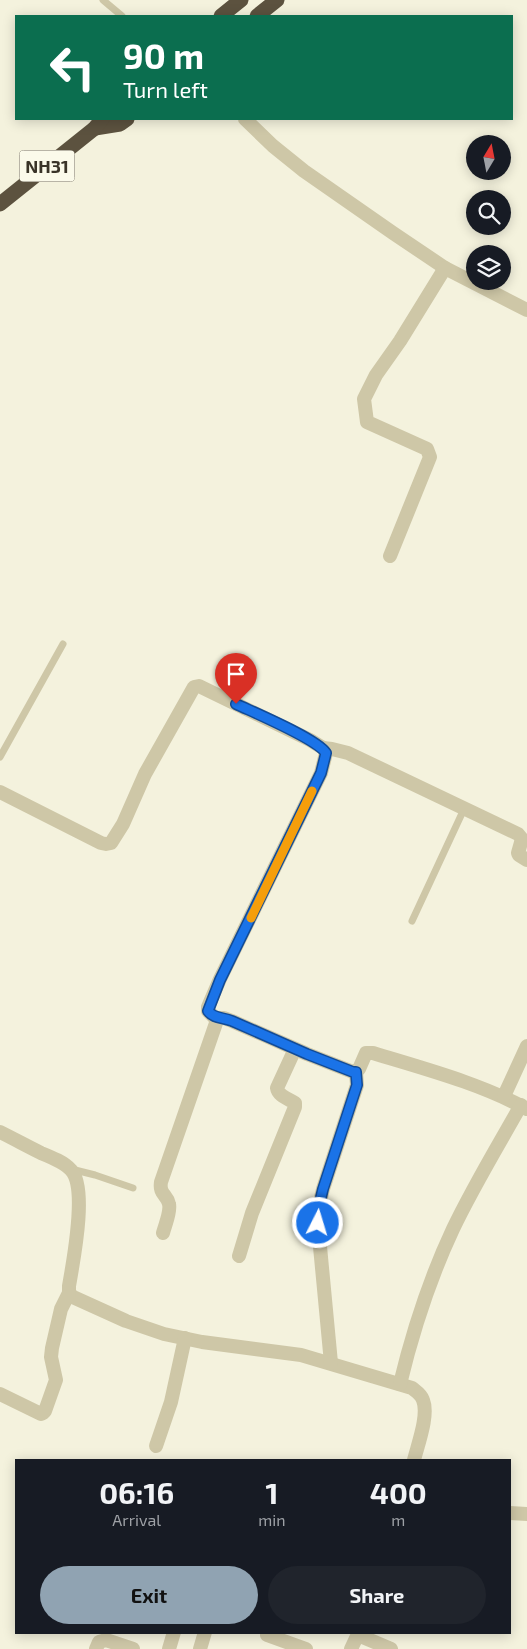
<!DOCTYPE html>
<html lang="en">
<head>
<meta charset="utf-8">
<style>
  body { margin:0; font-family:"Exo 2",sans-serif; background:#20242c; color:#f1f3f6; height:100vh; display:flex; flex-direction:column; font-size:19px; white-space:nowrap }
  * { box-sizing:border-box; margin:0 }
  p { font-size:16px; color:#9ea1a6 }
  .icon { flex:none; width:28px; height:28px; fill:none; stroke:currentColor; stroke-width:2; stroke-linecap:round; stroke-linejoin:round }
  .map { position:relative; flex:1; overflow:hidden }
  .panel { position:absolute; left:15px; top:1459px; width:496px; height:175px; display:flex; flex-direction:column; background:#171b24; border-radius:0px; box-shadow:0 2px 12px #0003 }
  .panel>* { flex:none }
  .top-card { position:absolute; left:15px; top:15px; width:498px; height:105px; border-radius:0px; box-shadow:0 2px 12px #0003; background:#0b6e4f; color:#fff; overflow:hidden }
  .needle { width:32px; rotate:10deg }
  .tools { position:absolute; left:466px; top:135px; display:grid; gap:10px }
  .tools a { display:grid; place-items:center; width:45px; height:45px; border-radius:50%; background:#171b24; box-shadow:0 2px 12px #0003; font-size:25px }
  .pin { position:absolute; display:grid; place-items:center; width:42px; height:42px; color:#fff; margin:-51px -21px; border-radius:50% 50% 50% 0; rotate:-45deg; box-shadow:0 0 5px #0007 }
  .pin .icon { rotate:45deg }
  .me { position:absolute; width:55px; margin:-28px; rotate:5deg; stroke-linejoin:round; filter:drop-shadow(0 0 4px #0008) }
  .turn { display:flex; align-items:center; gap:18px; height:105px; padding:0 25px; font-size:22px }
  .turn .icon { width:65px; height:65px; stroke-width:2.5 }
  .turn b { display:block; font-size:35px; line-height:42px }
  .eta { display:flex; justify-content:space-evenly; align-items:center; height:85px; text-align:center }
  .eta b { font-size:30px; font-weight:700; line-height:35px }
  .cta { display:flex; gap:10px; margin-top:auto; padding:10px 25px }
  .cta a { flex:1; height:58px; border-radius:30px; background:#90a3b2; color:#111; font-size:20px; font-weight:700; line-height:58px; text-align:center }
  .cta a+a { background:#20242c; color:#f1f3f6 }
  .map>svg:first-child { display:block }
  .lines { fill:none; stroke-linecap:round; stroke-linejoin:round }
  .lane { stroke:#cec7a7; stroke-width:7 }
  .street { stroke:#cec7a7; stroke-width:14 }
  .highway { stroke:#5c523f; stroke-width:15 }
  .route-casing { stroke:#114b97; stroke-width:12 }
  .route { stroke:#1a73e8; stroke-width:9 }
  .slow { stroke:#f59e0b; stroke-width:9 }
  .labels { text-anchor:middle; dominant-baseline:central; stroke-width:4; stroke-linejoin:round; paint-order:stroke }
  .shield { fill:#fbfaea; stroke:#746f62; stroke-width:1 }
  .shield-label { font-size:18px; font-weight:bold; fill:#3a3428 }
</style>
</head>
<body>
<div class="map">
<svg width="527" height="1649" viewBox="0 0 527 1649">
  <rect width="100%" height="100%" fill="#f4f2dd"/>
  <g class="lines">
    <g class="lane">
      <polyline points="103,0 122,16"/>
      <polyline points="0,757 63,644"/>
      <polyline points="412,921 464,809"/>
      <polyline points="71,1169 95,1175 133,1188"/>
    </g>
    <g class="street">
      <polyline points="245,119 273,146 304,171 393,233 445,268 527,310"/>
      <polyline points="390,556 430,457 427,449 367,422 364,399 376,375 400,341 445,268"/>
      <polyline points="323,748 332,749 348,753 518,834 522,839 518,853 519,855 527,860"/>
      <path d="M0,792L101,843L106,844L111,843L123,824L145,774L194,687L199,686L310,740L323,748L326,753L321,773L220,979L208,1007V1011L217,1020L215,1026L161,1182C159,1195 167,1194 169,1204C171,1212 165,1225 163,1233"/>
      <path d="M216,1018H224L232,1021L307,1054L353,1072L359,1069L366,1053H373C425,1069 479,1083 527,1109"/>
      <polyline points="504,1096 527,1046"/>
      <path d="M0,1132C14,1139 27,1146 41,1153C51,1157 64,1162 71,1170C88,1188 73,1262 69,1286V1293L73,1297L126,1321L164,1334L202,1342L301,1355L412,1388C417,1392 421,1394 423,1400C429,1415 418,1444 414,1460"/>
      <path d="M239,1256L252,1213L295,1107V1103C289,1099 278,1096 277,1088L295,1049"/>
      <polyline points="331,1363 319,1236 318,1210 323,1189 357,1085 356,1072"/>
      <path d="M400,1384C413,1330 430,1278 453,1229C473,1187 498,1146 521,1105"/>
      <polyline points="0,1394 41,1414 43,1413 45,1411 56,1380 51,1357 52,1348 61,1309 69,1293"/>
      <polyline points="156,1446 171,1402 185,1338"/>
      <polyline points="510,1513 527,1514"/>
      <polyline points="267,1635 306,1649"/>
      <polyline points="358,1635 391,1649"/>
      <polyline points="96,1649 99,1642 106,1640 133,1649"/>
      <polyline points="169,1649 174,1632"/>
      <polyline points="200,1649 205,1632"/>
      <polyline points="351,1649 359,1632"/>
    </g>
    <g class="highway">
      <polyline points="221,16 241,0"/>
      <polyline points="257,16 277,0"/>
      <polyline points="95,128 120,124 127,119"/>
      <polyline points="0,204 95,128 102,119"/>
    </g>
  </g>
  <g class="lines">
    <defs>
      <path id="route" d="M236,704C255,713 317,739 326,753L321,773L220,980L208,1011C214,1019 223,1017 232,1021L307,1054L353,1072H356L357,1085L323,1189L318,1210V1223"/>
    </defs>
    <use href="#route" class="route-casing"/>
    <use href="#route" class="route"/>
    <polyline class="slow" points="251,918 312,791"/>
  </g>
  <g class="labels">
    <rect class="shield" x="19.5" y="150.5" width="55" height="31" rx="4"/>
    <g class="shield-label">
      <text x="47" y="166">NH31</text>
    </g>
  </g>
</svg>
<div class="tools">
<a><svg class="needle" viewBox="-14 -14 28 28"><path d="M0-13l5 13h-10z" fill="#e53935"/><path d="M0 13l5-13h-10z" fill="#9ea1a6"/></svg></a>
<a><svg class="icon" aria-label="search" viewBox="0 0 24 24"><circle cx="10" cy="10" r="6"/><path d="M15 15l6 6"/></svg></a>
<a><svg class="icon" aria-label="layers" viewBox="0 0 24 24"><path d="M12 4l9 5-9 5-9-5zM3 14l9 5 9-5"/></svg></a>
</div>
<div class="pin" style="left:236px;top:704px;background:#d93025"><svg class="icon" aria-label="arrive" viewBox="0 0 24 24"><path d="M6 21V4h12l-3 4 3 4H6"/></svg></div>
<svg class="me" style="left:318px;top:1223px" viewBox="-20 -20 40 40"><circle r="17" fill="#1a73e8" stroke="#fff" stroke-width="3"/><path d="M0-11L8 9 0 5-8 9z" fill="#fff"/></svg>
<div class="top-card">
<div class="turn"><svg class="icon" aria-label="left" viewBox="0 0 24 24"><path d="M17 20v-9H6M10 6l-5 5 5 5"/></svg><div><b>90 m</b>Turn left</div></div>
</div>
<section class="panel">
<div class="eta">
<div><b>06:16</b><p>Arrival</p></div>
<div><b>1</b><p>min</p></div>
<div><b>400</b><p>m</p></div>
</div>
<div class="cta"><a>Exit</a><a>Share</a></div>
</section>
</div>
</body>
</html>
